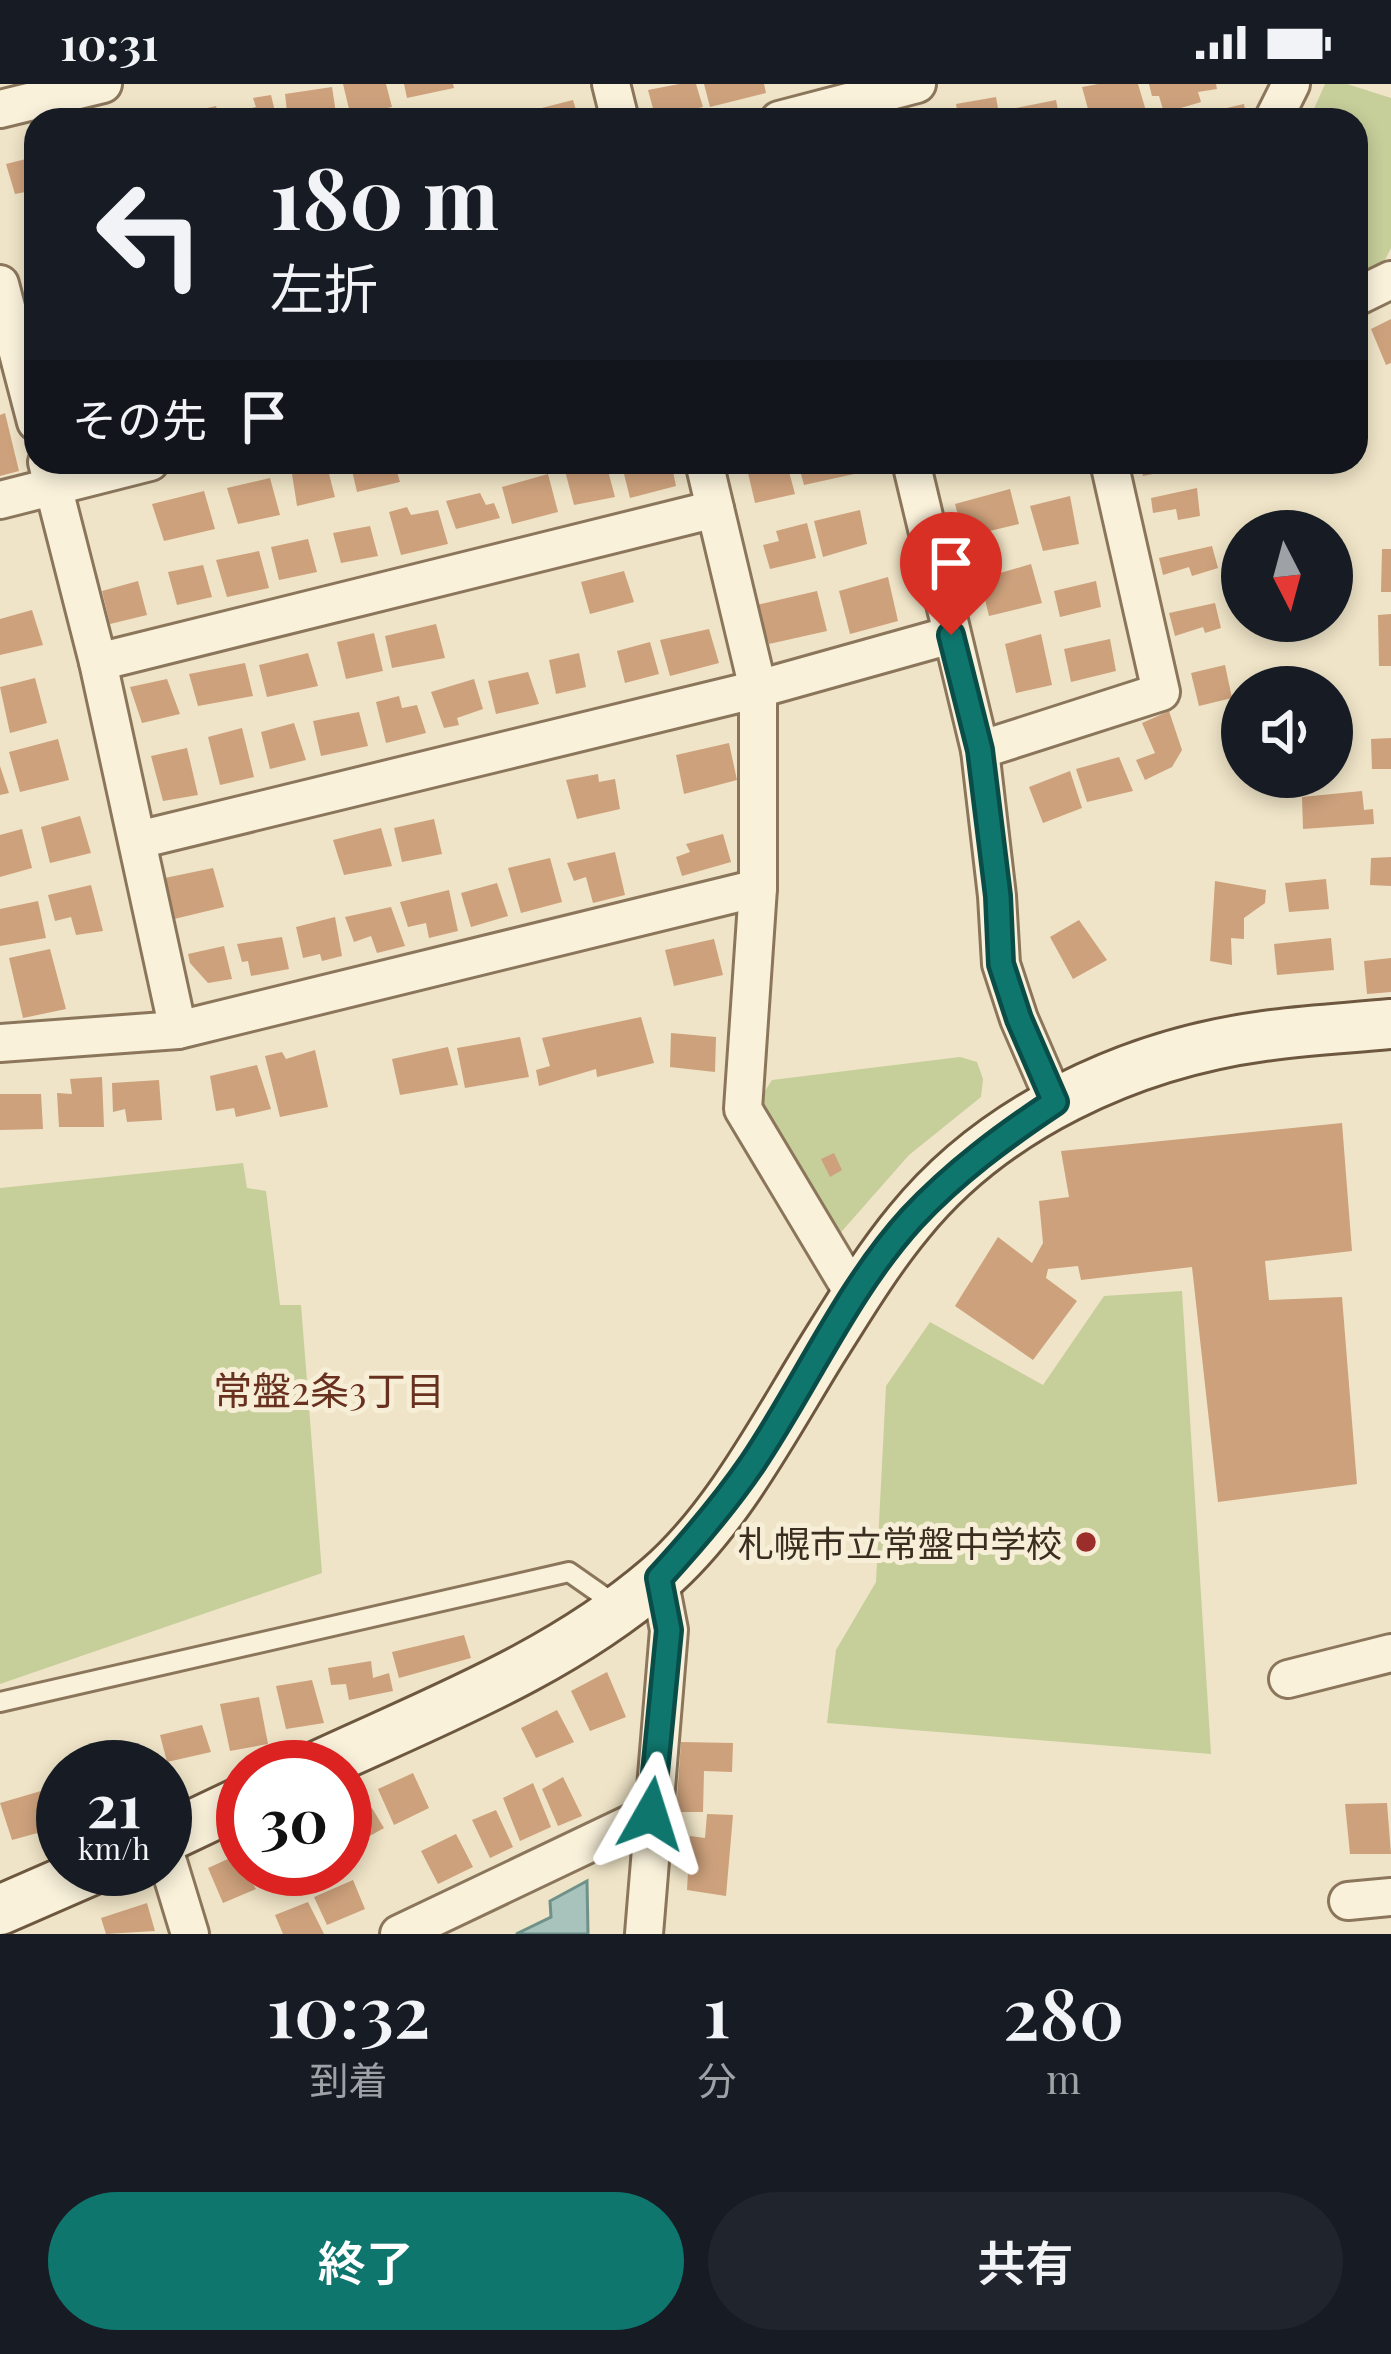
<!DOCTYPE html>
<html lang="ja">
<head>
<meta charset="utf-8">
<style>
  body { margin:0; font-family:"Playfair Display","Noto Sans JP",serif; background:#20242c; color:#f1f3f6; height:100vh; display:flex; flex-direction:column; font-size:45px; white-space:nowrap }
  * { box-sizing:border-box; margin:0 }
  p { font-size:39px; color:#9ea1a6 }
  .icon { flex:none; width:66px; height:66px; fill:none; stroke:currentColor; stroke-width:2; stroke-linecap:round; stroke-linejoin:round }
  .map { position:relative; height:1850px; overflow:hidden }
  .details { display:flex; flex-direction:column; background:#171b24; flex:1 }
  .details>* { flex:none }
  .top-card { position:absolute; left:24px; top:24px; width:1344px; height:366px; border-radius:36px; box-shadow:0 6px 18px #0003; background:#171b24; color:#f1f3f6; overflow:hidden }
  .needle { width:78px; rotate:174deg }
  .fabs { position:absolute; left:1221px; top:426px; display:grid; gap:24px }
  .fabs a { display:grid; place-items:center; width:132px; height:132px; border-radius:50%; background:#171b24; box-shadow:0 6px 18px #0003; font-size:60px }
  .speed { position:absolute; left:36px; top:1656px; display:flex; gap:24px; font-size:60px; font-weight:700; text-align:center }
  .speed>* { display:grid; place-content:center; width:156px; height:156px; border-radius:50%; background:#171b24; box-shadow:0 6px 18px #0003; line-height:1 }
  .speed small { font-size:30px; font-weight:400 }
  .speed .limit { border:18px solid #d22; background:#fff; color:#111 }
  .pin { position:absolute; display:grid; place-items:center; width:102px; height:102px; color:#fff; margin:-123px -51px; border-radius:50% 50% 50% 0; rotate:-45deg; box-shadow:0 0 12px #0007 }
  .pin .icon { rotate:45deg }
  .me { position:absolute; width:132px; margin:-66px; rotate:6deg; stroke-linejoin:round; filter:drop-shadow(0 0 9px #0008) }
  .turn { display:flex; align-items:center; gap:42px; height:252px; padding:0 48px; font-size:54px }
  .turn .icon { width:156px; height:156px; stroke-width:2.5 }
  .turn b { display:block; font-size:84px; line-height:102px }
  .then { display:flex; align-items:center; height:114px; padding:0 48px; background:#0003; gap:24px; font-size:45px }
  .eta { display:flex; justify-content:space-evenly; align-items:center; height:204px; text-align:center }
  .eta b { font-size:72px; font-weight:600; line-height:84px }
  .action { display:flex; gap:24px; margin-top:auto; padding:24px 48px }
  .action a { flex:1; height:138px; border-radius:72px; background:#0f766e; color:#fff; font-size:48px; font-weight:600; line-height:138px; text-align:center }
  .action a+a { background:#20242c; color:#f1f3f6 }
  .status { display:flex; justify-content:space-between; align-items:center; height:84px; padding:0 60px; background:#171b24; direction:ltr }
  .status svg { height:33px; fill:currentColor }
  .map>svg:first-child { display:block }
  .green { fill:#c6ce9a }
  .water { fill:#a8c3bc; stroke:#6e928a; stroke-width:3 }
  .building { fill:#cda17c }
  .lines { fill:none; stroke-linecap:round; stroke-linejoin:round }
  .lane-casing { stroke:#8b765c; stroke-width:24 }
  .street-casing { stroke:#8b765c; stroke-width:42 }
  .secondary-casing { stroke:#6d573f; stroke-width:54 }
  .lane { stroke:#f9f1da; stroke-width:18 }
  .street { stroke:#f9f1da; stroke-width:36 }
  .secondary { stroke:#f9f1da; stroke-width:48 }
  .route-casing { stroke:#0a4d48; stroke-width:30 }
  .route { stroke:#0f766e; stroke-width:21 }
  .poi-dot { fill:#9b2e2b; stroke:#f6eed7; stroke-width:4.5 }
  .labels { text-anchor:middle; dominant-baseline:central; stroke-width:10; stroke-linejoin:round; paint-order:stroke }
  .poi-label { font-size:36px; fill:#3b2e20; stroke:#f6eed7; text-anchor:end }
  .neighbourhood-label { font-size:39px; fill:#68301f; stroke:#f6eed7 }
</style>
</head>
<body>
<div class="status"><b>10:31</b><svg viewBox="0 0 49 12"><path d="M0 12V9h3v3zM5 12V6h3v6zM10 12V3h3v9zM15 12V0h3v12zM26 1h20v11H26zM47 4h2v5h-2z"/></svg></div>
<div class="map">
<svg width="1391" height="1850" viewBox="0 0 1391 1850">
  <rect width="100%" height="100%" fill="#efe4c7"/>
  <g class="green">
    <polygon points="1325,0 1347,0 1391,14 1391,164 1385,176 1356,190 1356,36 1309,36"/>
    <polygon points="960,973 977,978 983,995 981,1013 909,1071 835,1155 760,1015 772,996"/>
    <polygon points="243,1079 247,1104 266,1107 280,1221 301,1221 322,1489 0,1600 0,1104"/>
    <polygon points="1182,1207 1211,1670 827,1639 836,1566 876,1498 886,1302 930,1238 1043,1301 1104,1212"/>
  </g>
  <polygon class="water" points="587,1797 588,1850 516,1850 551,1833 550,1817"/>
  <g class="building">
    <polygon points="343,0 386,0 392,23 351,33"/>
    <polygon points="404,0 453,0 454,4 407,14"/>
    <polygon points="679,0 696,0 703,23 642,36 641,32 654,28 648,6"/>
    <polygon points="704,0 764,0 766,9 710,23"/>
    <polygon points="1098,0 1138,0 1146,27 1091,36 1082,3"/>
    <polygon points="1149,0 1216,0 1217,5 1198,8 1201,18 1164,29 1159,12 1152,12"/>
    <polygon points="332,3 337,36 288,36 285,10"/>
    <polygon points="271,11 277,36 230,36 229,29 256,23 253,14"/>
    <polygon points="996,13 1000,36 959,36 956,20"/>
    <polygon points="573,16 579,36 533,36 530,27"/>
    <polygon points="1056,16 1060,36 1018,36 1016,24"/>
    <polygon points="1244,20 1247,36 1183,36 1183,34"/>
    <polygon points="216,22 220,36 174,36 172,32"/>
    <polygon points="36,62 36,106 15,110 6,80 26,75 26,65"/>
    <polygon points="36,153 36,173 28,175 24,156"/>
    <polygon points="1391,235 1391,279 1386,281 1371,245"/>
    <polygon points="5,329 19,387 0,392 0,331"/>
    <polygon points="350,378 394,378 400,398 357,408"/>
    <polygon points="586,378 600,378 607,383 615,413 574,421 564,383"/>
    <polygon points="621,378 671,378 676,402 630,414"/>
    <polygon points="865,378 868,387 804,401 798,379"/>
    <polygon points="1023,378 1070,378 1070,380 1026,390"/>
    <polygon points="1140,378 1201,378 1202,380 1143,392"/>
    <polygon points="787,380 795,410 755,419 748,389"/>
    <polygon points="327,382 335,413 297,422 292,390"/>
    <polygon points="548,390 558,428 512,440 502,403"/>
    <polygon points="270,394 280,431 238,440 227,404"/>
    <polygon points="1197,404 1200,432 1178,436 1176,425 1153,429 1151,414"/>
    <polygon points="1010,405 1019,440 964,453 955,420"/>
    <polygon points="204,407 215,445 164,457 152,420"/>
    <polygon points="480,409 486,421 494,419 500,434 456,445 446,417"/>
    <polygon points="1070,412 1079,460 1043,467 1030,422"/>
    <polygon points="407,423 411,431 438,426 448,460 401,471 389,428"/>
    <polygon points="860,426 867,460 823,473 814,437"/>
    <polygon points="807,439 816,474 770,485 763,461 779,457 776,447"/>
    <polygon points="370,442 378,472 341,479 333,449"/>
    <polygon points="308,455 317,488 279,496 271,463"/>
    <polygon points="1212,462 1218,484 1192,492 1189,483 1163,491 1159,474"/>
    <polygon points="1382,465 1391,465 1391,508 1381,508"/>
    <polygon points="259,467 269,504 227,513 216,476"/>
    <polygon points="1031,480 1042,519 989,532 980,495"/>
    <polygon points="203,481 212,513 177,521 168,488"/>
    <polygon points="624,487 634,518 590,530 581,498"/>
    <polygon points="888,493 898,537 850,550 839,507"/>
    <polygon points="138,497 147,531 110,540 102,507"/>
    <polygon points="1096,497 1101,523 1060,533 1054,507"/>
    <polygon points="817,507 827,547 769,560 757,521"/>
    <polygon points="1215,519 1221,544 1205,549 1203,543 1175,552 1169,529"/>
    <polygon points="32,526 43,561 0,571 0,535"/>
    <polygon points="1391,530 1391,582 1379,582 1378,531"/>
    <polygon points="436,540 445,574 392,584 385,552"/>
    <polygon points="709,545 719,579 670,592 660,556"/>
    <polygon points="374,549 383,587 346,595 337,558"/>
    <polygon points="1041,550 1052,601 1016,609 1005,560"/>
    <polygon points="1110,555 1116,587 1071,598 1064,565"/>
    <polygon points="650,558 659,590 625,599 617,567"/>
    <polygon points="308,569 318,602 267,613 259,581"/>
    <polygon points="579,569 586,603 556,610 549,576"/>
    <polygon points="245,579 253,612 198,622 189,590"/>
    <polygon points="1225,581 1232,614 1199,622 1191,589"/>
    <polygon points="528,588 539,620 496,630 488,597"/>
    <polygon points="35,594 47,639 10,649 0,603"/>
    <polygon points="167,595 180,630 142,639 130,603"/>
    <polygon points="474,595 483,625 457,634 459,641 444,644 431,608"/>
    <polygon points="399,612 402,624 417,621 426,649 386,659 376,618"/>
    <polygon points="1169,627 1182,666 1172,683 1145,696 1136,676 1155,669 1142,639"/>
    <polygon points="359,628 368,662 321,672 313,637"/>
    <polygon points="294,639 306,676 270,685 261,648"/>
    <polygon points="242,644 254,693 220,701 208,653"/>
    <polygon points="1391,654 1391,685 1372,685 1371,655"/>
    <polygon points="58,655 69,696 20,708 9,668"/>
    <polygon points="729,659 737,696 684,710 676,671"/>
    <polygon points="187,664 198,711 163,717 151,672"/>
    <polygon points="1119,673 1133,707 1087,718 1076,685"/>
    <polygon points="0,682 9,709 0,711"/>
    <polygon points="1070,687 1082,724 1043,739 1029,703"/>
    <polygon points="598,690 599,698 615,695 620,725 577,735 566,696"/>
    <polygon points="1362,707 1364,726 1373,725 1374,740 1303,745 1302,713"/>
    <polygon points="80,732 91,769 50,779 41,743"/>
    <polygon points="434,735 442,770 402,778 394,744"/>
    <polygon points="381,744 392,782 344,791 333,756"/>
    <polygon points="22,745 32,784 0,793 0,751"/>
    <polygon points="723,750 731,778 682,792 676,773 690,768 686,760"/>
    <polygon points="615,768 625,811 593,819 586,793 574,797 567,779"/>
    <polygon points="1391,773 1391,802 1370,801 1371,774"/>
    <polygon points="550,774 562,818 521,829 508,784"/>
    <polygon points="213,784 224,823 170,836 160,795"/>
    <polygon points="1326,795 1329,825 1289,828 1285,799"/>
    <polygon points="1215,797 1266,806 1265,819 1244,834 1244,855 1231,854 1232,881 1210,877"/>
    <polygon points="497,799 508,832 471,843 461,809"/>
    <polygon points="91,801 103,847 76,851 71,833 55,837 48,811"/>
    <polygon points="449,806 458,847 429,854 426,839 408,843 400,818"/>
    <polygon points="38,817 46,854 0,862 0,825"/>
    <polygon points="391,823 405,862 377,869 371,852 354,858 345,833"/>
    <polygon points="335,833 342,872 322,877 320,870 303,874 296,843"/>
    <polygon points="1079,836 1107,876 1073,895 1050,853"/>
    <polygon points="282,853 289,885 251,892 248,877 242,878 237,860"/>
    <polygon points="1331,854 1334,886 1277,891 1274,860"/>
    <polygon points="714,855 723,891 674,902 665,866"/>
    <polygon points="224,862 232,895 208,899 190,879 188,870"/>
    <polygon points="50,865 66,925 23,934 9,874"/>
    <polygon points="1391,874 1391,908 1367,910 1364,877"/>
    <polygon points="641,933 654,979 597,993 596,985 539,1002 536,986 550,982 542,954"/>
    <polygon points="671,949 716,953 715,988 670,983"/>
    <polygon points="520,953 529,993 465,1004 457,964"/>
    <polygon points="448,963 458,1001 400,1011 392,975"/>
    <polygon points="315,966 328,1023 280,1033 265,972 282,968 286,975"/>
    <polygon points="257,981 271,1025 236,1033 234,1024 216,1027 210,992"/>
    <polygon points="102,993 104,1043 59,1043 57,1009 72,1010 70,995"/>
    <polygon points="159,996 162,1036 127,1038 125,1025 113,1028 112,999"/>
    <polygon points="0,1010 41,1010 43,1045 0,1046"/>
    <polygon points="1342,1039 1352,1167 1265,1177 1269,1216 1342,1213 1357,1400 1218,1418 1192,1183 1081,1196 1078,1182 1048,1185 1046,1194 1077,1217 1033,1276 955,1222 998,1153 1032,1179 1043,1159 1039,1117 1069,1113 1061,1067"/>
    <polygon points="834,1069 842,1086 830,1093 821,1075"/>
    <polygon points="464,1551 471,1574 399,1594 392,1568"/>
    <polygon points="371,1577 373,1594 389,1589 393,1607 349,1616 346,1600 331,1601 328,1584"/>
    <polygon points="607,1588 626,1633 590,1647 571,1607"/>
    <polygon points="312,1596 324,1639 286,1645 276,1602"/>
    <polygon points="259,1613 268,1660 230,1667 220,1620"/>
    <polygon points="557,1626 574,1658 536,1674 521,1644"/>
    <polygon points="202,1641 211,1668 167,1678 160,1651"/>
    <polygon points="681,1658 733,1659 732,1688 704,1687 703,1728 676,1728"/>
    <polygon points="413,1689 429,1724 394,1741 378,1705"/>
    <polygon points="563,1693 582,1732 558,1742 542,1705"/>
    <polygon points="533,1699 551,1743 520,1757 503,1714"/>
    <polygon points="58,1702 63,1742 12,1756 0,1719"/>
    <polygon points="1387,1719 1391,1770 1350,1770 1345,1720"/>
    <polygon points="354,1723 358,1730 372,1724 384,1744 352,1762 345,1751 345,1728"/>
    <polygon points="496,1726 513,1763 490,1774 472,1736"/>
    <polygon points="707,1730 733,1731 726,1812 687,1806 690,1752 705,1754"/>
    <polygon points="456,1750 473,1783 438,1800 421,1767"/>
    <polygon points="239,1770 243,1785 256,1805 223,1819 208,1784"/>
    <polygon points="270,1785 302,1785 276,1797"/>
    <polygon points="353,1796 365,1825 327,1841 314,1813"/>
    <polygon points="308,1818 324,1850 283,1850 275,1831"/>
    <polygon points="147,1819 155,1847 106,1850 101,1834"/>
  </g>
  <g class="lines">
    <defs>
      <polyline id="lane" points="0,1618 569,1488 619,1523"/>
      <g id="street">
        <polyline points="611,0 620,36"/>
        <polyline points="0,25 103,0"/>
        <polyline points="779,36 917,0"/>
        <polyline points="1273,36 1291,0"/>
        <polyline points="0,200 36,338"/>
        <polyline points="1356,213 1391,196"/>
        <polyline points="47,378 98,578 178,946"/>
        <polyline points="704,378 758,605 758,804 743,1025 855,1212"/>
        <polyline points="911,378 980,666 997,812 1001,880 1019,935 1055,1018"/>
        <polyline points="0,416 150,378"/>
        <polyline points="98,578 715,425"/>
        <polyline points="980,666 1161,608 1109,378"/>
        <polyline points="138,756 758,605 951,551"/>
        <polyline points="0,959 178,946 758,804"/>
        <polyline points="1288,1595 1391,1569"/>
        <polyline points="165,1768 190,1850"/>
        <polyline points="1348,1817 1391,1813"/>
        <polyline points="399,1850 651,1730"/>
        <polyline points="644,1850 669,1546 659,1494"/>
      </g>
      <g id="secondary">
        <path d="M315,1683C433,1628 558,1581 658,1495C726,1437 775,1342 822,1266C849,1223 876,1178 909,1138C994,1033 1131,970 1264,952C1306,946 1349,944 1391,940"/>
        <polyline points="165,1754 243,1717"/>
        <polyline points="0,1826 94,1785"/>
      </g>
    </defs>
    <use href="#lane" class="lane-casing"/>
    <use href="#street" class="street-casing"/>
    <use href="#secondary" class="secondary-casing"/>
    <use href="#lane" class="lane"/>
    <use href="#street" class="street"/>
    <use href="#secondary" class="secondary"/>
  </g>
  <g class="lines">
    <defs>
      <path id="route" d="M651,1730L669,1546L659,1494C692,1458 724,1421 752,1380C806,1300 847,1205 912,1134C955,1088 1004,1052 1055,1018L1019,935L1001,880L998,812L980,666L951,551"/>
    </defs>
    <use href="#route" class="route-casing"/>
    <use href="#route" class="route"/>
  </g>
  <circle class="poi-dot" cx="1086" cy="1458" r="12"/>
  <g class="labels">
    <g class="poi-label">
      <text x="1062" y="1458">札幌市立常盤中学校</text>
    </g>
    <g class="neighbourhood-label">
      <text x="329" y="1305">常盤2条3丁目</text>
    </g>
  </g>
</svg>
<div class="fabs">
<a><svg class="needle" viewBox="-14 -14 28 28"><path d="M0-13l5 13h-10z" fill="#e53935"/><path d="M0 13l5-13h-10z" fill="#9ea1a6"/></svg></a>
<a><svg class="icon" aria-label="sound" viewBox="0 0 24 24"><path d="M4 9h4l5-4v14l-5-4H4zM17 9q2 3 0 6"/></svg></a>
</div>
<div class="speed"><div>21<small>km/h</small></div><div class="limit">30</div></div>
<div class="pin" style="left:951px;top:551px;background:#d93025"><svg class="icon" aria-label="arrive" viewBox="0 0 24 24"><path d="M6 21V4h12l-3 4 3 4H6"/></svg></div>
<svg class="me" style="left:651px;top:1730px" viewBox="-20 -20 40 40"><path d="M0-17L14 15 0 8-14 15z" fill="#0f766e" stroke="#fff" stroke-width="4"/></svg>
<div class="top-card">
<div class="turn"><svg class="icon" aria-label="left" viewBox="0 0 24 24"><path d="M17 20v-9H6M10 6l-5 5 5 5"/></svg><div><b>180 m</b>左折</div></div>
<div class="then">その先<svg class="icon" aria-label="arrive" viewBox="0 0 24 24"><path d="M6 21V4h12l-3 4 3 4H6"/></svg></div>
</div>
</div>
<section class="details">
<div class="eta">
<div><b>10:32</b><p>到着</p></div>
<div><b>1</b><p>分</p></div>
<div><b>280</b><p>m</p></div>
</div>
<div class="action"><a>終了</a><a>共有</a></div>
</section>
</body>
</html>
